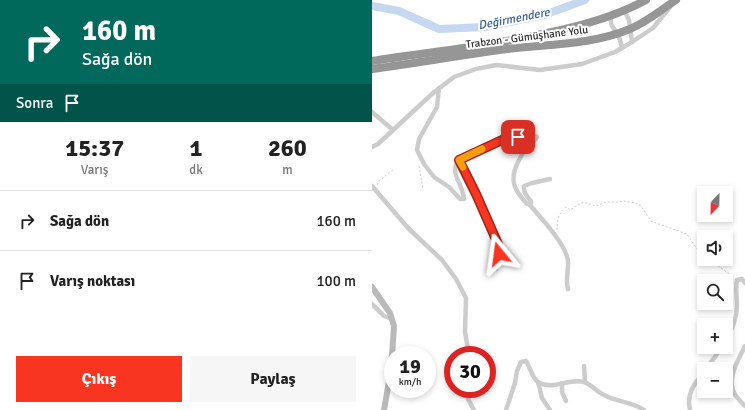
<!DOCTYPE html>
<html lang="tr">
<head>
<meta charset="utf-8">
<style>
  body { margin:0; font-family:Signika,sans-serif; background:#f6f6f6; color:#222; height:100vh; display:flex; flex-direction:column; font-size:15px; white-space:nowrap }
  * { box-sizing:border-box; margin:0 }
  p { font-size:13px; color:#767676 }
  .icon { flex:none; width:22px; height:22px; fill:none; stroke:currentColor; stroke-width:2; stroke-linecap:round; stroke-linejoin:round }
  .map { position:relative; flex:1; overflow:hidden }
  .side { display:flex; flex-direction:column; background:#fff; width:372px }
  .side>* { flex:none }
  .guide { background:#00695c; color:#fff; overflow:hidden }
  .needle { width:26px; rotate:202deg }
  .fabs { position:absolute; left:325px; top:186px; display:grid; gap:8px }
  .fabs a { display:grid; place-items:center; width:36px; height:36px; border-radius:0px; background:#fff; box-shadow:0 2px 6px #0003; font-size:20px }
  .speed { position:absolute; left:12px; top:346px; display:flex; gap:8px; font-size:20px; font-weight:700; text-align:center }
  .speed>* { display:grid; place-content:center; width:52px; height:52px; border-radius:50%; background:#fff; box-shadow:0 2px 6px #0003; line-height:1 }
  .speed small { font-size:10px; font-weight:400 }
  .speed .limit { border:6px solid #d22; background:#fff; color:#111 }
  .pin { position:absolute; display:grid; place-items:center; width:34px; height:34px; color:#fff; margin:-17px; border-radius:8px; box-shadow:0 2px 6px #0006 }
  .me { position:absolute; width:44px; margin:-22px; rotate:344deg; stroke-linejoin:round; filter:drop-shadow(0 0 3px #0008) }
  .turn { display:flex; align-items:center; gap:14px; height:84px; padding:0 16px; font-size:18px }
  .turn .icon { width:52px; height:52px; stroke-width:2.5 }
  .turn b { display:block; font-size:28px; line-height:34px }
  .then { display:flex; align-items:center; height:38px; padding:0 16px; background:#0003; gap:8px; font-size:15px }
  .eta { display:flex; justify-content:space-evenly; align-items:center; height:68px; text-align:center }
  .eta b { font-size:24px; font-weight:700; line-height:28px }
  .action { display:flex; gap:8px; margin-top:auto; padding:8px 16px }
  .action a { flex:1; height:46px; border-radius:0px; background:#f73520; color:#fff; font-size:16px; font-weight:700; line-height:46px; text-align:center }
  .action a+a { background:#f6f6f6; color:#222 }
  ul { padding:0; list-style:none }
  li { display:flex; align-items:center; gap:12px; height:60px; padding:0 16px; border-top:1px solid #e0e0e0 }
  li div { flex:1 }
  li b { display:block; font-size:15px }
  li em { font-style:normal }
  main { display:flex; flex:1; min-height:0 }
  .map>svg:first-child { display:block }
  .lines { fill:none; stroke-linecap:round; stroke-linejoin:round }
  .river { stroke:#c5d8ef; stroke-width:8 }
  .path { stroke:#ccc; stroke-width:1; stroke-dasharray:2 2; stroke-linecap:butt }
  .street { stroke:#ccc; stroke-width:4.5 }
  .secondary { stroke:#b9b9b9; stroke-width:6 }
  .highway { stroke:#969696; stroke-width:8 }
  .route-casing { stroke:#a12215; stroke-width:10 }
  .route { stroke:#f73520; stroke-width:7 }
  .slow { stroke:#f59e0b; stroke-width:7 }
  .labels { text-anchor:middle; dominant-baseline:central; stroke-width:4; stroke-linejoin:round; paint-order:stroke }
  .street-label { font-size:11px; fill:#2f2f2f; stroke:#fff }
  .water-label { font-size:12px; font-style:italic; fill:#346199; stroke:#fff }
</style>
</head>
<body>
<main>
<section class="side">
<div class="guide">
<div class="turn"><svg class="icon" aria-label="right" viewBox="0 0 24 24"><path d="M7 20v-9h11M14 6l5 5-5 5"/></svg><div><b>160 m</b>Sağa dön</div></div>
<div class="then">Sonra<svg class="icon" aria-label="arrive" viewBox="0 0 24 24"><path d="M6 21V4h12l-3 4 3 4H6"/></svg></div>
</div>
<div class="eta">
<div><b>15:37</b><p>Varış</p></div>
<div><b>1</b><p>dk</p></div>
<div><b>260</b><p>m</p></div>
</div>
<ul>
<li><svg class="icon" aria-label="right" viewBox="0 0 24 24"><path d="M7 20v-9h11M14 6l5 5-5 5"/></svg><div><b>Sağa dön</b></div><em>160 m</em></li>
<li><svg class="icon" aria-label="arrive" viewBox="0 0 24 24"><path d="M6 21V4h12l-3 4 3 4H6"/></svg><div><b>Varış noktası</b></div><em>100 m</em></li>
</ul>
<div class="action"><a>Çıkış</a><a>Paylaş</a></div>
</section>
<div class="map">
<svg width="373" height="410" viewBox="0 0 373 410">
  <rect width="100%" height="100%" fill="#fff"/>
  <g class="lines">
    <polyline class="river" points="0,6 27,11 67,29 113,27 172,15 213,0"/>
    <g class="path">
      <polyline points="47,166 51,189"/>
      <polyline points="5,185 7,181 21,170"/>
      <path d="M185,230C185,221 187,212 194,207L198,210L211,202L224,206L234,202H246L252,201L264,203L269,206L279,221L284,223L315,234L325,249L332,256"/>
      <polyline points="336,259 362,277"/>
    </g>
    <g class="street">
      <polyline points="252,10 257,20 260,42"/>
      <path d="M239,16C238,27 241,26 246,35C248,39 249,43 250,48"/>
      <path d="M67,88L65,107L47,139L45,150L52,164L62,177L77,187L88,199H92C92,186 76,172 87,160L130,140L161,135L165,137C163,142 160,142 156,146C152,150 149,156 146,162C137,180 142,190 155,204L159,203V201C155,197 151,192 152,186L160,183L178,179"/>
      <polyline points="0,112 21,130"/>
      <polyline points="0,147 6,144 61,93 82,77 104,69 124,65 168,70 210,64 243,52 260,42 281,28 298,7"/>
      <polyline points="87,160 104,194 126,244 127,254 124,269"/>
      <polyline points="0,186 36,228 70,260 84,279 94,298 93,332 97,355"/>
      <path d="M157,204C168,217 194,244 196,261C197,270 193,279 196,289"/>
      <polyline points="0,304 12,316 20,319"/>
      <path d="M354,341C360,329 365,318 365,305C365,296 363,288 365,280L370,279L373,283"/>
      <path d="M373,346C366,361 353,380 364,396C367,400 370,403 373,406"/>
      <polyline points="212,366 213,382"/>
      <polyline points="334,369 350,347"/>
      <polyline points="166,382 170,398 178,410"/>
      <polyline points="190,383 190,392 194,401"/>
      <polyline points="99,389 96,399 102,410"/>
      <path d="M134,410L143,383L145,371L149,362L154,361C158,367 160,378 166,382C180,391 197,378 212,382C219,384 225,392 232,395C245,402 260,402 272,410"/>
      <path d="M318,410C314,394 322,384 332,372"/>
    </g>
    <polyline class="secondary" points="0,287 18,313 22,326 19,370 12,410"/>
    <g class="highway">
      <path d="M0,61C58,52 118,46 175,33C209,26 243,17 274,0"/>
      <path d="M0,69C45,63 90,55 135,49C177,44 219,45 258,29C275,22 289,10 304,0"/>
    </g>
  </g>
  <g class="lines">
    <defs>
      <polyline id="route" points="127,254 126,244 104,194 87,160 130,140 146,137"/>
    </defs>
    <use href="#route" class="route-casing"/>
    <use href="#route" class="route"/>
    <polyline class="slow" points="91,167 87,160 110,149"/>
  </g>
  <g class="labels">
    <g class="street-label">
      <text transform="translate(155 37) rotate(-7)">Trabzon - Gümüşhane Yolu</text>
    </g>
    <g class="water-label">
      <text transform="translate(142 19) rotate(-11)">Değirmendere</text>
    </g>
  </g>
</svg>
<div class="fabs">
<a><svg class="needle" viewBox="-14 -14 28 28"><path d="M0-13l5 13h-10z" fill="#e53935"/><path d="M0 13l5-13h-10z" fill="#767676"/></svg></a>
<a><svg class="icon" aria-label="sound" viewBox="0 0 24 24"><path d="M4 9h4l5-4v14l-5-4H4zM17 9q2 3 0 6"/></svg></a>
<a><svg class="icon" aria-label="search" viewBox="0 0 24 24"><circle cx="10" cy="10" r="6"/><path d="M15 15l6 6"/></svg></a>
<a>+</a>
<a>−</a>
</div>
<div class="speed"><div>19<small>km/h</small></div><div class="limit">30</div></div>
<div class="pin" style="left:146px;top:137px;background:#d93025"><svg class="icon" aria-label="arrive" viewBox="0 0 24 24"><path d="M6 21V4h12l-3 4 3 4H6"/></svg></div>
<svg class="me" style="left:127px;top:254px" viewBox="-20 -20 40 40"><path d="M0-17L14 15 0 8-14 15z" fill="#f73520" stroke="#fff" stroke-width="4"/></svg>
</div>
</main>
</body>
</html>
